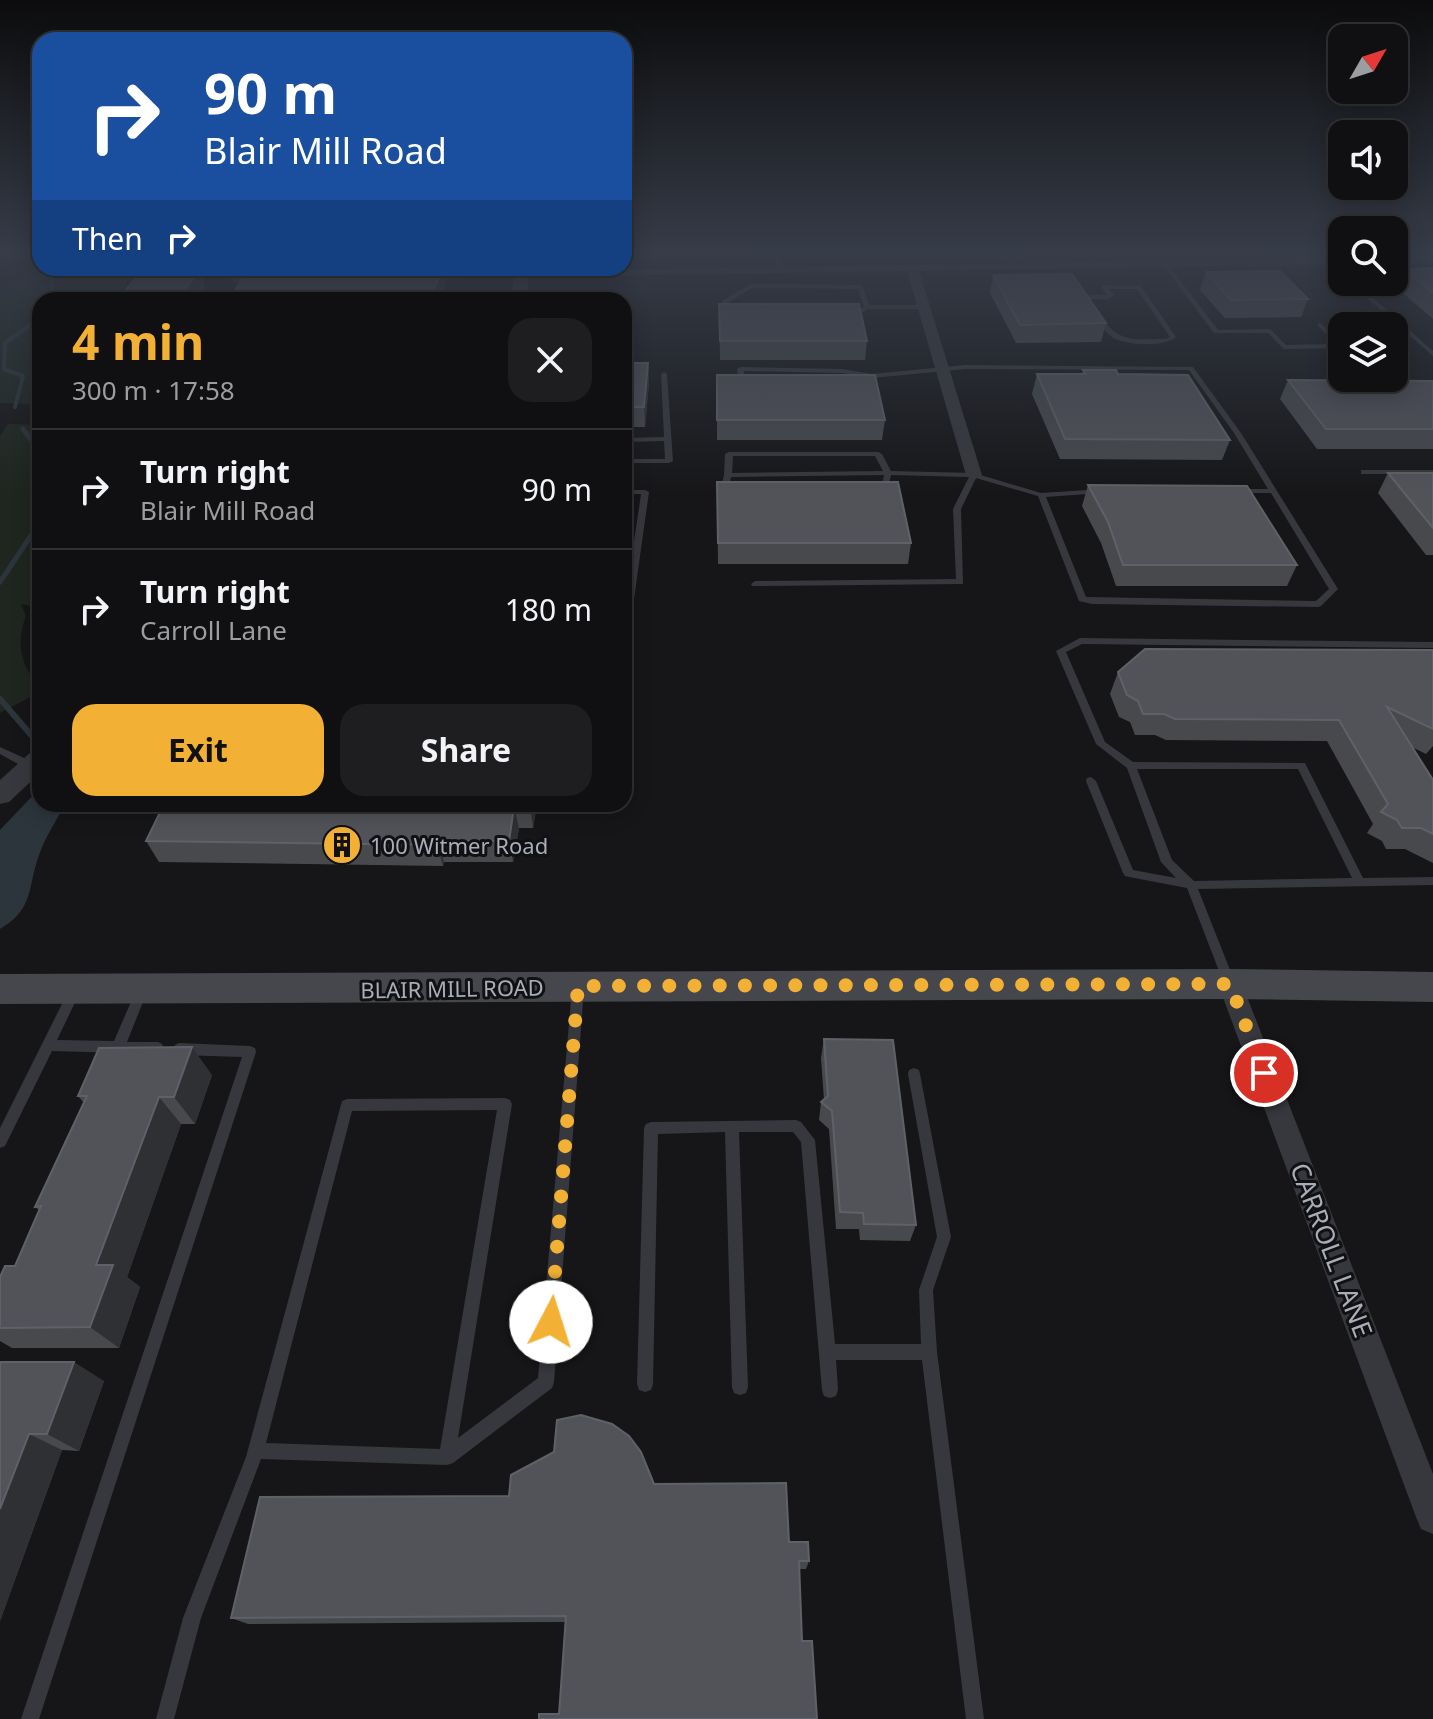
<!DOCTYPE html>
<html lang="en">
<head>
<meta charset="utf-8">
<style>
  body { margin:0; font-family:"Noto Sans",sans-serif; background:#1e1e20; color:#f1f3f6; height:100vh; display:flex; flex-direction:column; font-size:30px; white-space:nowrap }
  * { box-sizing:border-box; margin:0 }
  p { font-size:26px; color:#9c9d9f }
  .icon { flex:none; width:44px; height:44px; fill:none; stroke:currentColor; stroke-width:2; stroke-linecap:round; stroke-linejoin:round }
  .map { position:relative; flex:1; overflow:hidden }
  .panel { position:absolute; left:32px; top:292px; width:600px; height:520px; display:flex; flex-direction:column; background:#101012; border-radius:24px; box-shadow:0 4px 20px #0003,0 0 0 2px #303032 }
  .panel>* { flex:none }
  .banner { position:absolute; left:32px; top:32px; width:600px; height:244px; border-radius:24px; box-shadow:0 4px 20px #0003,0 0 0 2px #303032; background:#1a4fa0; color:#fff; overflow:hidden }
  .needle { width:52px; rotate:51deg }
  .buttons { position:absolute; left:1328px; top:24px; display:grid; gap:16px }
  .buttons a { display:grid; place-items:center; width:80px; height:80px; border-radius:16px; background:#101012; box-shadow:0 4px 20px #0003,0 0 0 2px #303032; font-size:40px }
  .pin { position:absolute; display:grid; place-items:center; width:68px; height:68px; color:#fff; margin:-34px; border:4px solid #fff; border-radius:50%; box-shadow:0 2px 8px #0007 }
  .me { position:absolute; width:88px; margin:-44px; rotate:5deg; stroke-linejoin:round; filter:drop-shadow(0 0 6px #0008) }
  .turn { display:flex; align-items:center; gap:28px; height:168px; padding:0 40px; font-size:36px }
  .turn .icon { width:104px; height:104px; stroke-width:2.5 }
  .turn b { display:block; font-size:56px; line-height:68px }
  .then { display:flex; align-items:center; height:76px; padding:0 40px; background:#0003; gap:16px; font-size:30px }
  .round { display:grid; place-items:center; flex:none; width:84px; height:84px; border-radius:24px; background:#1e1e20 }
  .summary { display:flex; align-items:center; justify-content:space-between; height:136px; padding:0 40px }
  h1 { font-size:48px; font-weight:700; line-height:60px; color:#f2b134 }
  .cta { display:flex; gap:16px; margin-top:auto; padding:16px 40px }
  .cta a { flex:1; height:92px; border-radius:24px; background:#f2b134; color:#111; font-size:32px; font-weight:700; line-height:92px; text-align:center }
  .cta a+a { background:#1e1e20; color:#f1f3f6 }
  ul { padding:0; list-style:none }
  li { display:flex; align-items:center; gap:24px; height:120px; padding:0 40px; border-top:2px solid #303032 }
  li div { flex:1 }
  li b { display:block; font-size:30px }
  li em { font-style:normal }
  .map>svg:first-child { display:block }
  .green { fill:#1e261f }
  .water { fill:#2c353c }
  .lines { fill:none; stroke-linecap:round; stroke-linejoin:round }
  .stream-far2 { stroke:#2c353c; stroke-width:4 }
  .stream-far1 { stroke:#2c353c; stroke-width:5 }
  .stream { stroke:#2c353c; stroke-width:6 }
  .service { fill:#37383d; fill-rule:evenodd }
  .minor { fill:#37383d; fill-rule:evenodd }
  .tertiary { fill:#37383d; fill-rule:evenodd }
  .secondary { fill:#45474d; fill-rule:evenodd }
  .wall { fill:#47494d }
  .shaded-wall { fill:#2f3033 }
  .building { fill:#525359; stroke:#5f6168; stroke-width:2 }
  .route { stroke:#f2b134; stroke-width:14; stroke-dasharray:0 25.2 }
  .labels { text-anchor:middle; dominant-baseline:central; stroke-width:6; stroke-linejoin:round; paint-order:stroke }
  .poi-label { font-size:22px; fill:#a8adb8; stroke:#111113; text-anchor:start }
  .street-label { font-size:22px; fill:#a8adb8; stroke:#111113 }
  .near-street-label { font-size:26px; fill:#a8adb8; stroke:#111113 }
</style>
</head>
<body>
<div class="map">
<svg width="1433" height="1719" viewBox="0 0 1433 1719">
  <rect width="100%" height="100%" fill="#161618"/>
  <g class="green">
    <polygon points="18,254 40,254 40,268 135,268 117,300 40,300 40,404 0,403 0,289 25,275 32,262"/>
    <path d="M8,424L40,425V573L35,582L40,587V608L21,604L26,616C16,641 20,663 37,684L32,696L0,713V436Z"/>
  </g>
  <path class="water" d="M40,788V804H65C57,820 45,837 39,855C27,888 35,908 0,929V830Z"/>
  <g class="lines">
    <g class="stream-far2">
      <polyline points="54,300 50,272 58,268"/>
      <polyline points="15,407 23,376 4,369 5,343 40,318"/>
    </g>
    <g class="stream-far1">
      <polyline points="23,429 40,452"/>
      <polyline points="0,582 40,522"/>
    </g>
    <polyline class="stream" points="0,699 32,736"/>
    <g class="service">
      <polygon points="775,254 781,254 782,272 777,271"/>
      <polygon points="1086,254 1091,254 1098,266 1094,266"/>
      <polygon points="1323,259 1342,272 1342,277 1321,262"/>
      <polygon points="1163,263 1167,263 1218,330 1270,329 1286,345 1336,344 1318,326 1318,324 1320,323 1342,343 1342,348 1284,349 1268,333 1214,333 1163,265"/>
      <polygon points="1349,282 1355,282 1433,351 1433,356"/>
      <path d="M751,284L860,285L863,287L869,305H924L927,307L924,309H868C861,314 856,316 847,314V312L858,311L864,307L858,289L752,288L727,303V311L730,312V314H722V301Z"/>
      <path d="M1104,285L1141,286L1176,337C1164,347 1126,346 1112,337C1105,332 1100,324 1095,317L1096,316H1100C1120,344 1135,339 1166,339L1170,337L1137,289H1109L1114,295L1109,299H1086L1083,297L1086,295H1107L1101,287Z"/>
      <path d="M965,365L1193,367L1241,433L1338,589L1321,606L1318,607L1092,604L1079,601L1038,496L976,478L961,509L963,584L752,586L751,584L755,581L956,579L953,509L969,477L891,475L888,488L876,490L872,488L882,484L884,475L731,477L729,486L739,489L735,491L721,487L724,475L725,454L729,452H878L882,454L891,471L974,473L1041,493L1103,489L1104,491L1100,493L1046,497L1086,597L1316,601L1329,589L1271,493H1237L1233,491L1237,489H1268L1234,433L1189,370L965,369L872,378L842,373L744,371L745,383L748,385L742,387L739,385L737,369L740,367L842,369L872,374ZM733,456H875L883,471L732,473Z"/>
      <polygon points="664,372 667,374 673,461 669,463 624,463 624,459 665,459 664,441 624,442 624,438 664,437 661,374"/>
      <rect x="1361" y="470" width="72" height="4"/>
      <polygon points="624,490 645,490 649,492 634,599 633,601 624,602 624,596 626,596 641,494 624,494"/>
      <path d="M1080,638L1433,642V648L1082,644L1066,652L1105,742L1133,762L1305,763L1363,878L1433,877V885L1198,889L1234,980L1232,984L1228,985L1224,984L1187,888L1129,877L1125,876L1123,873L1086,781L1087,778L1091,777L1096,781L1133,870L1176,878L1161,862L1127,768L1096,744L1056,651ZM1137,769H1298L1352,878L1194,881L1172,860Z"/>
      <polygon points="0,747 35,763 36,766 35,769 27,769 0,754"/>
      <path d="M578,984L582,985L584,989L554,1382L552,1388L453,1463L447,1465L261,1459L201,1618L174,1719H156L183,1618L246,1457L342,1101L347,1099L505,1098L510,1100L512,1104L458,1438L538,1378L572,989L574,985ZM497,1110L440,1449L266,1443L352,1111Z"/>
      <polygon points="74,987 78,988 80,992 57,1040 114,1041 137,988 141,987 145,988 147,992 127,1042 158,1042 162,1044 164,1048 162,1052 158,1054 52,1051 5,1146 0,1148 0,1128 70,988"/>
      <polygon points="179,1043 250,1046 255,1048 256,1052 39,1719 21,1719 242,1057 179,1055 175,1053 173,1049 175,1045"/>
      <polygon points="914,1068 919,1070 920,1074 951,1237 933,1290 937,1352 984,1719 966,1719 922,1360 836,1360 838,1390 836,1396 830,1398 824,1396 822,1390 801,1142 793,1132 739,1132 748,1387 746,1393 740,1395 734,1393 732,1387 725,1132 658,1134 653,1384 651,1390 645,1392 639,1390 637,1384 644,1128 646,1124 651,1122 796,1120 801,1122 815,1140 835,1344 921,1344 919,1290 937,1237 908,1074 909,1070"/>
    </g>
    <g class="minor">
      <polygon points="1433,256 1433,262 1394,263 1394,257"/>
      <polygon points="1342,258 1342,264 919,271 982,475 974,480 966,475 907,271 415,279 409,276 415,273"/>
      <polygon points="273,275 277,276 277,280 236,282 230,279 236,276"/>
      <polygon points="1230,974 1239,977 1242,984 1433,1474 1433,1534 1421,1529 1416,1517 1218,984 1221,977"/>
    </g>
    <g class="tertiary">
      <polygon points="515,268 529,268 527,300 511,300"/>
      <polygon points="40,749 40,773 9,802 0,804 0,780 31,752"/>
    </g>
    <polygon class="secondary" points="1230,969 1433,972 1433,1002 1230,999 0,1004 0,974"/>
  </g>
  <g class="wall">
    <polygon points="137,268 204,268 207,275 203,281 205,289 197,300 123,300 126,296 124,292 139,274"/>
    <polygon points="1433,268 1433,319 1395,286 1403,269"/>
    <polygon points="1206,272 1308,299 1301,317 1225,318 1200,290"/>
    <polygon points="993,275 1106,323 1101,342 1016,343 990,293"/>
    <polygon points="719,304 867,341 865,360 720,360"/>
    <polygon points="624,363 648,363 649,383 645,427 624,427"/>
    <polygon points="1083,370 1118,374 1230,440 1222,460 1060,459 1032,394 1037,374 1082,374"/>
    <polygon points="717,375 885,420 882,440 717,440"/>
    <polygon points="1288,380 1433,381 1433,449 1317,449 1280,399"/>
    <polygon points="1388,473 1433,473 1433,555 1426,555 1378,493"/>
    <polygon points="717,482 911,543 908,564 718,564"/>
    <polygon points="624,484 633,504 630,536 624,536"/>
    <polygon points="1088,485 1297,565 1287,586 1116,586 1101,543 1082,506"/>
    <polygon points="1433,650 1433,746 1426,754 1412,747 1433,780 1433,863 1405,849 1386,849 1382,841 1367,833 1373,824 1327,741 1166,740 1155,735 1135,735 1130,722 1119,717 1110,694 1118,672"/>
    <polygon points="164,804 535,804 536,810 533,828 519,828 513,862 444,862 443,866 159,862 146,841"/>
    <polygon points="824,1039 916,1225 910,1241 860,1240 859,1229 836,1229 829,1129 819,1120 821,1102 824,1100 821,1058"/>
    <polygon points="212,1075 195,1124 181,1124 127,1277 140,1287 119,1348 12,1348 0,1341 0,1277 15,1266 39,1210 35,1207 84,1103 78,1096"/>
    <polygon points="0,1362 104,1381 79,1451 62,1450 0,1621"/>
    <polygon points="654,1484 789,1542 809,1561 806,1569 799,1569 802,1641 559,1714 565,1622 248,1624 231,1618 509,1496"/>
  </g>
  <g class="shaded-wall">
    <polygon points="193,268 204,268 207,275 203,281 205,289 197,300 179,300"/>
    <polygon points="442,268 444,268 446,282 440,300 430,300"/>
    <polygon points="648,363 649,383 645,427 644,407"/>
    <polygon points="632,484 633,504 630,536 628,516"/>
    <polygon points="530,804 535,804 536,810 533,828"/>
    <polygon points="514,807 519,828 513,862 509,841"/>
    <polygon points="438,841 444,862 443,866 437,845"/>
    <polygon points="192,1047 212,1075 195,1124 174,1097"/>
    <polygon points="159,1097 181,1124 127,1277 140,1287 119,1348 90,1327 96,1265"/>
    <polygon points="74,1362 104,1381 79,1451 47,1434"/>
    <polygon points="29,1434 62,1450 0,1621 0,1509"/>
  </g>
  <g class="building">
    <polygon points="144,268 193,268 191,271 199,271 178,299 123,300 130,291 124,292"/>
    <polygon points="249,268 442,268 430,300 229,300"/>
    <polygon points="1433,268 1433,293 1403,269"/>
    <polygon points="1280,271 1308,299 1231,300 1206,272"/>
    <polygon points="1072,274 1106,323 1020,325 993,275"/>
    <polygon points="719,304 859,304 867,341 720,341"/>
    <polygon points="624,363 648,363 644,407 624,407"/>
    <polygon points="1083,370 1116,370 1118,374 1188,375 1230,440 1065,439 1037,374 1086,374"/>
    <polygon points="717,375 875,375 885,420 717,420"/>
    <polygon points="1288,380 1433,381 1433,429 1326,429"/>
    <polygon points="1388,473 1433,473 1433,528"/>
    <polygon points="717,482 898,482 911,543 718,543"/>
    <polygon points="624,484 632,484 628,516 624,516"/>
    <polygon points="1088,485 1247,486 1297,565 1123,565 1108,522"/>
    <polygon points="1145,649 1433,650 1433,729 1387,707 1433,780 1433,834 1421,828 1402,828 1397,820 1381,812 1388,804 1339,720 1175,719 1164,714 1143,714 1138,701 1127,695 1118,672"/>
    <polygon points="164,804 530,804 529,807 514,807 509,841 438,841 437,845 146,841"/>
    <polygon points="824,1039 893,1040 916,1225 864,1224 863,1213 840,1212 832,1111 821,1102 828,1096"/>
    <polygon points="192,1047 174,1097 159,1097 96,1265 113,1265 90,1327 0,1328 0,1277 5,1266 15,1266 41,1206 35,1207 87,1096 78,1096 99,1048"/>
    <polygon points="0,1362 74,1362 47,1434 29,1434 0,1509"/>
    <polygon points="581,1415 612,1424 629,1436 641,1452 654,1484 786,1483 789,1542 808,1542 809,1561 799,1561 802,1641 812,1641 817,1719 539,1719 539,1714 559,1714 566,1616 231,1618 260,1497 509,1496 511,1475 554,1452 557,1420"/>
  </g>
  <linearGradient id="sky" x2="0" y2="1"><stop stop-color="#0c0c0d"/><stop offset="0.51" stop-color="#363c48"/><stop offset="1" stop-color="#363c48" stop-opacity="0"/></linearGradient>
  <rect width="1433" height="495" fill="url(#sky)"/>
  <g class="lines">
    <polyline class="route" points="551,1322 578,986 1230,984 1264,1073"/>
  </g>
  <defs>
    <symbol id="building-disc" viewBox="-11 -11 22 22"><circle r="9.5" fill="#f2b134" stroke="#111113"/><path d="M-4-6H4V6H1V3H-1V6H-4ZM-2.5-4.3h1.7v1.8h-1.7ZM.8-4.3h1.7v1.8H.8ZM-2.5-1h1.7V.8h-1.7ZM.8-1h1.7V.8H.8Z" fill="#111"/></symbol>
  </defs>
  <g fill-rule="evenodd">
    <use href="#building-disc" x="320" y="823" width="44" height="44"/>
  </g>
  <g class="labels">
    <g class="poi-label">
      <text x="370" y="845">100 Witmer Road</text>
    </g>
    <g class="street-label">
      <text transform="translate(452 988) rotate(-1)">BLAIR MILL ROAD</text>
    </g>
    <g class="near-street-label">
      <text transform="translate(1332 1250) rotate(69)">CARROLL LANE</text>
    </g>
  </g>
</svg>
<div class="buttons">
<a><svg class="needle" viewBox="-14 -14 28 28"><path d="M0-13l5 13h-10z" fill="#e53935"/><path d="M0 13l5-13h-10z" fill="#9c9d9f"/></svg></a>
<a><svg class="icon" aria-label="sound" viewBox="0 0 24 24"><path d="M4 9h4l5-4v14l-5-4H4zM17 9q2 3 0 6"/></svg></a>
<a><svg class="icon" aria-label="search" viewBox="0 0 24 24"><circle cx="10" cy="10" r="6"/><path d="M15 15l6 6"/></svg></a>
<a><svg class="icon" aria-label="layers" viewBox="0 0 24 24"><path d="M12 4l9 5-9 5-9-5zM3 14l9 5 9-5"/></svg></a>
</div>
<div class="pin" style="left:1264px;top:1073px;background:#d93025"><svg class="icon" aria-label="arrive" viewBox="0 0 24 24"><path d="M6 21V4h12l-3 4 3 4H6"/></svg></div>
<svg class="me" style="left:551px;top:1322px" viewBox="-20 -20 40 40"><circle r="19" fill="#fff"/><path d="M0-13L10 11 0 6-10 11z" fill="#f2b134"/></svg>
<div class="banner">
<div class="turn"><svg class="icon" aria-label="right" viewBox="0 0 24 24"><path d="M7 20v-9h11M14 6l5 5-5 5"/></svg><div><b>90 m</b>Blair Mill Road</div></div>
<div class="then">Then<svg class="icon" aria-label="right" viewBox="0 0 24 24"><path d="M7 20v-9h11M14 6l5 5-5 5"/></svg></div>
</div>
<section class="panel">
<div class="summary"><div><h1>4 min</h1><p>300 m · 17:58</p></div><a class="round"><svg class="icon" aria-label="close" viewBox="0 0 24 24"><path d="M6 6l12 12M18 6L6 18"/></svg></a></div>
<ul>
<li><svg class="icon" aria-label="right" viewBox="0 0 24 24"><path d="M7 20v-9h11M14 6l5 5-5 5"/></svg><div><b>Turn right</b><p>Blair Mill Road</p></div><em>90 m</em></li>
<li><svg class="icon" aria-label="right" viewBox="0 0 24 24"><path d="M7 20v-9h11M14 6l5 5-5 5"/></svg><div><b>Turn right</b><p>Carroll Lane</p></div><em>180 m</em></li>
</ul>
<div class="cta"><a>Exit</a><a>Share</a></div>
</section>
</div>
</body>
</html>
